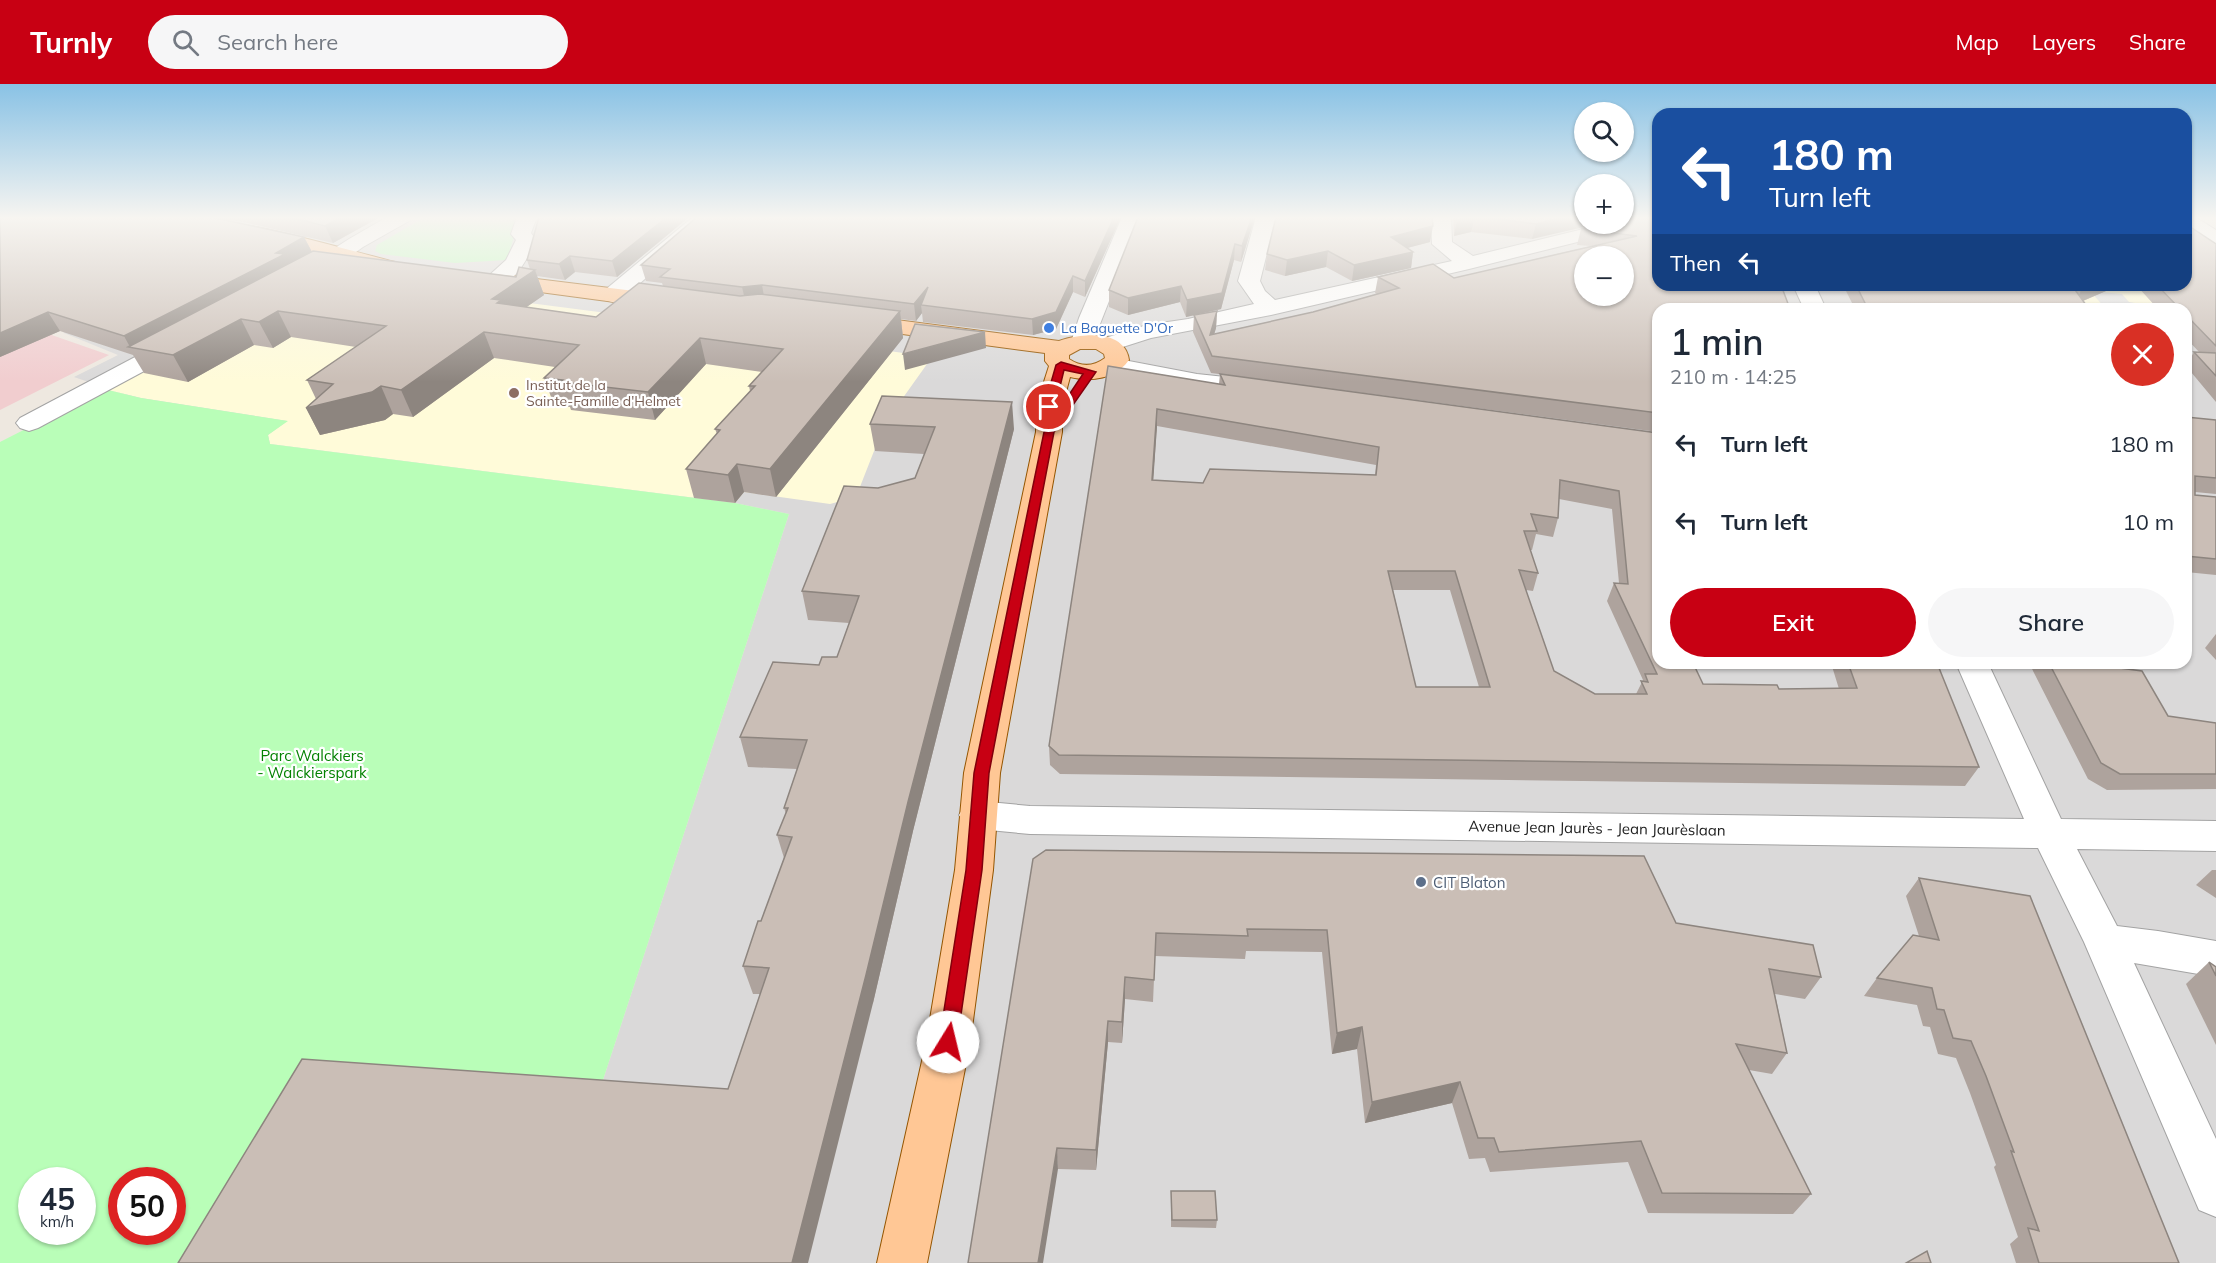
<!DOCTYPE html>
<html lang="en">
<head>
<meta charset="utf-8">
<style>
  body { margin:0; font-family:Mulish,sans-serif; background:#f6f6f7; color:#1f2937; height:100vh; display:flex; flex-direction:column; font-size:22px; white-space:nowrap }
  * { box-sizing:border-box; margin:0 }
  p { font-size:20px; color:#747a83 }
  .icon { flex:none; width:33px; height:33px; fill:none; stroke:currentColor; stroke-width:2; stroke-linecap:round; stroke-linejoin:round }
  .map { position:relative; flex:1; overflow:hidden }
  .details { position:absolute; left:1652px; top:219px; width:540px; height:366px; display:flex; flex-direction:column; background:#fff; border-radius:18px; box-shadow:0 2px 4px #0004 }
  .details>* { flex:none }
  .top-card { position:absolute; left:1652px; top:24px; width:540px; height:183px; border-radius:18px; box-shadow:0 2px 4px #0004; background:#1a4fa0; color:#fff; overflow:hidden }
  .buttons { position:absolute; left:1574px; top:18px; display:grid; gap:12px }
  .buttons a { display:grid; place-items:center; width:60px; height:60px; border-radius:50%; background:#fff; box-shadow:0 2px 4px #0004; font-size:30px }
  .speed { position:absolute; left:18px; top:1083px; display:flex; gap:12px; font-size:30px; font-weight:700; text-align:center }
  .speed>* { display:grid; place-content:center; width:78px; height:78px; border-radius:50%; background:#fff; box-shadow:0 2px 4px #0004; line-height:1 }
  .speed small { font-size:15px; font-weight:400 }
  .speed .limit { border:9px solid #d22; background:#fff; color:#111 }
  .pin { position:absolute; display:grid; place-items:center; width:51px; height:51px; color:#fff; margin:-26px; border:3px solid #fff; border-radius:50%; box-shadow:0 2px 6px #0007 }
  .me { position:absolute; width:66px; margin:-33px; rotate:9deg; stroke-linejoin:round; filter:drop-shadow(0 0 4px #0008) }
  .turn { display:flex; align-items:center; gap:21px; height:126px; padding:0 18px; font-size:27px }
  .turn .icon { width:78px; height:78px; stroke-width:2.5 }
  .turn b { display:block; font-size:42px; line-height:51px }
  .then { display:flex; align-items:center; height:57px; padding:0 18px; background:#0003; gap:12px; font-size:22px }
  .round { display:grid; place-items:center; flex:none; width:63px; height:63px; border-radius:32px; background:#f6f6f7 }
  .headline { display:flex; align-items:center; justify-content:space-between; height:102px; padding:0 18px }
  h1 { font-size:36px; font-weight:600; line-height:45px }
  .cta { display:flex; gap:12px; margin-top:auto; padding:12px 18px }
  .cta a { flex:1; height:69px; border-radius:36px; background:#c80013; color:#fff; font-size:24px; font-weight:600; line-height:69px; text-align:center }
  .cta a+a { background:#f6f6f7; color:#1f2937 }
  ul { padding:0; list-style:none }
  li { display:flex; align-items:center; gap:18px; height:78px; padding:0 18px }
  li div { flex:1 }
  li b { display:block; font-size:22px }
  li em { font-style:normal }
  header { display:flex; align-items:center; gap:36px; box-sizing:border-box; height:84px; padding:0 30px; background:#c80013; color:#fff }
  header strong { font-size:28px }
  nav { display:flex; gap:33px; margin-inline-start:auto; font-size:21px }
  .search { width:420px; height:54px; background:#f6f6f7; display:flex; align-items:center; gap:15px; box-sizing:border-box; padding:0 21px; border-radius:33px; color:#747a83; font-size:22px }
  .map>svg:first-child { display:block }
  .residential { fill:#dad9d9; fill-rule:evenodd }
  .commercial { fill:#f1cdcf }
  .education { fill:#fffbd9 }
  .park { fill:#b9feb8; fill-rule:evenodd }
  .parking { fill:#e0e0e0 }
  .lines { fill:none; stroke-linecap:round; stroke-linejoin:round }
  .minor-casing { stroke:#a3a3a3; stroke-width:2 }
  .major-casing { stroke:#945500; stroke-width:2 }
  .minor { fill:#fff; fill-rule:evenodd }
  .major { fill:#ffc795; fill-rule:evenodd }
  .wall { fill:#aea39d; fill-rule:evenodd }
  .shaded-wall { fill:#8d857f }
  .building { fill:#cabeb6; stroke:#8d857f; stroke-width:1.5; fill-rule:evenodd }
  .route { fill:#c80013; stroke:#82000c; stroke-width:1.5 }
  .shop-dot { fill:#3f7fe0; stroke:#fff; stroke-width:2 }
  .education-dot { fill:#8d6e63; stroke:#fff; stroke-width:2 }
  .service-dot { fill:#5c6f8a; stroke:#fff; stroke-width:2 }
  .labels { text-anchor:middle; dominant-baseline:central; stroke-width:4.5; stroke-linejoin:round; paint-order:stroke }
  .far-shop-label { font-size:14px; fill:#366cbe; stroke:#fff; text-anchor:start }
  .far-education-label { font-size:14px; fill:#785e54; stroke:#fff; text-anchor:start }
  .park-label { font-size:15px; fill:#038202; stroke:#fff }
  .street-label { font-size:15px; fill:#1c1c1c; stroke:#fff }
  .service-label { font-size:15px; fill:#4e5e75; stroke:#fff; text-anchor:start }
</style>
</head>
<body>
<header>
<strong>Turnly</strong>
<div class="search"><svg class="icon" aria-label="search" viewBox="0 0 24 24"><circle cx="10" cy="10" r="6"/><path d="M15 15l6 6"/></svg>Search here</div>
<nav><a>Map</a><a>Layers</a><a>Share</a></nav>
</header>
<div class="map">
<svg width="2216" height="1179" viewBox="0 0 2216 1179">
  <rect width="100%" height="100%" fill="#eee8e0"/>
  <path class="residential" d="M1584,133V140H1623V133H1657L1658,201H2186L2216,163V1179H214L600,1005L789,430L735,419L270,360L74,293L118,271L64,249L0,134ZM1584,172H1623V212H1584ZM1658,225H2186V579H1658Z"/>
  <polygon class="commercial" points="0,233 109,271 0,326"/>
  <g class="education">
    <polygon points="2216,192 2158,225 2027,225 2010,201 2186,201"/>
    <polygon points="483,213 746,247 932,273 885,339 856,413 830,420 744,408 735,419 270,360 268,351 287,337 141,314 104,305 261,221"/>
  </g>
  <g class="park">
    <polygon points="425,133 520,133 507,176 455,179 381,170 375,167 377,161"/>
    <path d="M104,305L141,314L288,337L268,351L270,360L735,419L789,430L600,1005L214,1179H0V358ZM32,1096H82V1148H32ZM122,1096H172V1148H122Z"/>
  </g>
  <polygon class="parking" points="2090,207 2122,210 2129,218 2152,222 2150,225 2106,225"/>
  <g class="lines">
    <defs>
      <g id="minor">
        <polygon points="387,133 412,133 409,137 363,163 317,196 309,197 301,196 298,191 301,186 349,155"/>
        <path d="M517,133H537L531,149L536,156C527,175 513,207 487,201L484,196L506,176L516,156L511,150Z"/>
        <polygon points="693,133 715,133 621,216 613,218 605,216 602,211 605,206"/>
        <polygon points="1122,133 1142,133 1091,263 1083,265 1075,263 1071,258 1079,234"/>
        <polygon points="1256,133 1276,133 1260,197 1265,207 1275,216 1452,177 1432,160 1431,133 1451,133 1452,158 1473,172 1604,140 1623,140 1623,135 1658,133 1658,138 1469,185 1271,231 1151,254 1107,268 1099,266 1095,261 1099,256 1147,241 1188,235 1254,220 1238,197"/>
        <polygon points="2186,133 2195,133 2216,146 2216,161 2209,159 2186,144"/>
        <polygon points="1793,201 1815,201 1826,225 1804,225"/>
        <polygon points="179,252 187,254 191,259 187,264 38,344 29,347 20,344 16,339 20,334 171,254"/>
        <polygon points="1113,274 1197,290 1263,297 1272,299 1275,304 1272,309 1263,311 1197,304 1104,286 1101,281 1104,276"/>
        <polygon points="1956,579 1988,579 2061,735 2216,737 2216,767 2077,765 2117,842 2158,847 2216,857 2216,893 2134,879 2216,1055 2216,1133 2199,1126 2084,858 2038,764 1030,750 978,745 965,741 959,731 965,721 978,717 1030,722 2024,735"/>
      </g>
      <g id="major">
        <path d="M163,133C242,133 320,159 395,178L399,182L395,186C370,193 340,175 315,169C266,157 215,149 166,137Z"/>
        <polygon points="495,190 667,211 675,213 678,218 675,223 667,225 487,201 484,196 487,191"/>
        <path d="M858,231L1059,257C1081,249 1125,245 1129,276C1116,295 1091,298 1070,293L1062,323V348L1000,689L993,786L970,959L927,1179H877L926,959L955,786L964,689L1036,348V323L1049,282L1045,277V269L850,243L847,238L850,233ZM1080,265H1096L1104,270L1105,274C1093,283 1081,283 1069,275V271Z"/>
      </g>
    </defs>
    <use href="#minor" class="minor-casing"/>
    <use href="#major" class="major-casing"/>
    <use href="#minor" class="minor"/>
    <use href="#major" class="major"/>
  </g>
  <g class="wall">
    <polygon points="0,133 380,133 333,159 243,138 220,135 304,153 312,168 516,193 530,185 527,176 689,133 617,193 575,188 565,196 537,192 544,211 526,223 596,233 663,202 662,199 646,197 641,181 697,133 1121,133 1085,213 1073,208 1056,245 1033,251 923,238 922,229 916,237 901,235 903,254 776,413 744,408 735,419 694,414 686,385 717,350 715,345 750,307 749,302 762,288 706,280 655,336 571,326 570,323 554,321 544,294 555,283 494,274 413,333 393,330 385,336 320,351 306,324 316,315 307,296 356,263 291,253 273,264 254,261 188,298 144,289 133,271 60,247 0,273"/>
    <polygon points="1139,133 1255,133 1241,178 1234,176 1221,225 1186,233 1180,218 1128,231 1109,223 1109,206"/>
    <polygon points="1453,133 1584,133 1532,155 1471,148 1454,152"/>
    <polygon points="1629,133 1658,225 1658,348 1211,289 1193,248 1194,231 1217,227 1216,244 1214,250 1313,228 1377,210 1375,209 1378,193 1454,194 1591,162 1577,161 1581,145"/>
    <polygon points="1430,158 1407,164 1413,168 1411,184 1352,197 1326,183 1285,192 1265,186 1267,170"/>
    <polygon points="2216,160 2216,318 2186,282 2194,268 2199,268 2186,254 2186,225 2158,225 2136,201 2186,201"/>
    <polygon points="1843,201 2120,201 2083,217 2089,225 1855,225"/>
    <path d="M1108,282L1219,300L1220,290L1658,349V579L1703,600L1779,605H1839L1831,579H1937L1979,683L1965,702L1060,690L1050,681L1049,662ZM1157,342L1376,381L1375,391L1203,399L1153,396ZM1559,415L1612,425L1619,499H1614L1607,517L1643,596L1636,610H1595L1554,587L1526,506L1533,507L1538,489L1530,466H1532L1536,450L1553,453L1558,434ZM1393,506H1450L1479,603H1416Z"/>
    <polygon points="2186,333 2216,336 2216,410 2195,408 2195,411 2216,413 2216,491 2186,488"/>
    <polygon points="870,340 1014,345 913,747 873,919 728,1005 760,910 753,910 743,882 761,837 784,774 777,751 786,730 784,724 797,685 748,683 740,653 819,581 837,573 849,539 808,536 802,507 878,404 915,394 924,370 875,367"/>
    <polygon points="2216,550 2216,576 2205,564"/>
    <polygon points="2029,579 2117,579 2120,584 2168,632 2216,639 2216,705 2107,706 2088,695"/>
    <polygon points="1033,775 1676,839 1821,893 1805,915 1775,910 1787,969 1772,990 1749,986 1811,1110 1793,1130 1648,1129 1628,1078 1490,1088 1485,1074 1469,1075 1452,1019 1365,1039 1357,965 1332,970 1322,868 1246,867 1245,875 1155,872 1153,918 1125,915 1122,959 1108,958 1096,1086 1058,1085"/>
    <polygon points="2212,786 2216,786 2216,814 2196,801"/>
    <polygon points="1919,794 2179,1179 2016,1179 2010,1160 2018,1153 1994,1083 1996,1081 1970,1009 1956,974 1938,970 1930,943 1923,942 1917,921 1864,912 1877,894 1919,852 1906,812"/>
    <polygon points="2209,878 2216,883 2216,961 2186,900"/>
    <polygon points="1171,1107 1217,1136 1216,1144 1171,1143"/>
  </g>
  <g class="shaded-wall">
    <polygon points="341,133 380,133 333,159 325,142"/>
    <polygon points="667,133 689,133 617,193 612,177"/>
    <polygon points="1114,133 1121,133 1085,213 1085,197"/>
    <polygon points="1252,133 1255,133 1241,178 1242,162"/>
    <polygon points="1471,133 1475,133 1471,148 1454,152 1457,136"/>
    <polygon points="1563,133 1584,133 1584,140 1597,140 1532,155 1536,140"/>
    <polygon points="1433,142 1430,158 1388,169 1391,153"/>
    <polygon points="304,153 313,170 130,263 124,252"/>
    <polygon points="1235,160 1234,176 1221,225 1186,233 1187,216"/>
    <polygon points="1328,167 1326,183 1285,192 1287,176"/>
    <polygon points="1413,168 1411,184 1352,197 1354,181"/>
    <polygon points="570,172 575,188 565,196 559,180"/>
    <polygon points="535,186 544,211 508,236 492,215"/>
    <polygon points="1073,192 1073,208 1056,245 1033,251 1032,235"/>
    <polygon points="762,201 765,218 746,220 742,203"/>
    <polygon points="2096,201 2120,201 2073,221 2081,207"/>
    <polygon points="1181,202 1180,218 1128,231 1128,214"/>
    <polygon points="928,203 921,221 922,229 916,237 914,220"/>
    <polygon points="278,227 291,253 273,264 259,238"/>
    <polygon points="900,227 903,254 776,413 770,385"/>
    <polygon points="1217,227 1216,244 1209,268 1210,251"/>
    <polygon points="48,228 60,247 0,273 0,249"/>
    <polygon points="241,235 254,261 188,298 173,271"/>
    <polygon points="484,248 494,274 413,333 401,306"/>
    <polygon points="985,248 986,264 905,286 903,270"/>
    <polygon points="700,254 706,280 655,336 648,308"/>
    <polygon points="381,302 393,330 385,336 320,351 306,324"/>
    <polygon points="1012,318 1014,345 913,747 873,919 808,1179 792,1179 908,718"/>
    <polygon points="1157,325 1157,342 1152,415 1152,396"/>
    <polygon points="737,380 744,408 735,419 728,391"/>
    <polygon points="1125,893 1125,915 1122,959 1122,938"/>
    <polygon points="1108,937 1108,958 1096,1086 1096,1066"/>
    <polygon points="1362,943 1357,965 1332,970 1337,949"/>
    <polygon points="1460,998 1452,1019 1365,1039 1372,1018"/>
    <polygon points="1057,1064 1058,1085 1043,1179 1038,1179"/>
  </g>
  <g class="building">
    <polygon points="0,133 211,133 304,153 276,169 285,170 124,252 48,228 0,249"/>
    <polygon points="289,133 341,133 325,142"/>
    <polygon points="539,133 667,133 612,177 570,172 559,180 527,176"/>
    <polygon points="697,133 1114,133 1085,197 1073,192 1056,228 1032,235 921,221 928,203 914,220 762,201 742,203 660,193 670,185 641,181"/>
    <polygon points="1138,133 1252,133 1242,162 1235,160 1222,209 1187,216 1181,202 1128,214 1109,206"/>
    <polygon points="1276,133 1432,133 1433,142 1391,153 1413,168 1354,181 1328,167 1287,176 1267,170"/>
    <polygon points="1457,133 1471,133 1457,136"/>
    <polygon points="1483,133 1563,133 1536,140"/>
    <path d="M1629,133H1658V201H1781L1790,225H1658V329L1212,272L1194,231L1217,227L1210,251L1313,228L1399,204L1378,193L1433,180L1454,194L1637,152L1581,145L1603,140H1623V135ZM1584,172H1623V212H1584Z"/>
    <polygon points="2186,140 2216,160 2216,262 2186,231 2186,225 2180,225 2157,201 2186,201"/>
    <polygon points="313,167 516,193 519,183 535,186 492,215 501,216 497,219 596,233 639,199 740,212 760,210 900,227 770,385 737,380 728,391 686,385 720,346 715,345 755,302 749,302 783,265 700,254 648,308 561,298 563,296 544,294 579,261 484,248 401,306 381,302 372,308 306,324 333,300 307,296 386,242 278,227 259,238 241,235 173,271 128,263"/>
    <polygon points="1856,201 2096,201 2081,207 2073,203 2089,225 1868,225"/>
    <polygon points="915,240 985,248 903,270"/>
    <polygon points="2194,268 2216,269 2216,292"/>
    <path d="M1108,282L1225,301L1220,290L1658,349V504H1655L1658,509V579H1693L1703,600L1777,601L1779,605L1857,604L1848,579H1937L1979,683L1059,671L1049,662ZM1157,325L1379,363L1376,391L1210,385L1203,399L1152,396ZM1560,396L1619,407L1628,500L1614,499L1657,590H1645L1648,598L1641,597L1647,610H1595L1554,587L1519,486L1538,489L1524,447H1537L1531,430L1558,434ZM1388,487H1455L1490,603H1416Z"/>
    <polygon points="882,312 1012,318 908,718 866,891 792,1179 178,1179 302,975 728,1005 769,884 743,882 758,837 761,837 792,753 777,751 788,724 784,724 807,656 740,653 773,578 819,581 822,573 837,573 859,512 802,507 844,402 878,404 915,394 935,343 870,340"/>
    <polygon points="2186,333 2216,336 2216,394 2195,392 2195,411 2216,413 2216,475 2186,472"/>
    <polygon points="2049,579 2117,579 2120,584 2142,587 2168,632 2216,639 2216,690 2120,690 2101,679"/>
    <polygon points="1046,766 1644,772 1676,839 1813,861 1821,893 1769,885 1787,969 1736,960 1811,1110 1662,1109 1641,1057 1499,1068 1494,1054 1478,1054 1460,998 1372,1018 1362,943 1337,949 1327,846 1247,845 1248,852 1156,849 1154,896 1125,893 1122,938 1108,937 1096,1066 1057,1064 1038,1179 968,1179 1033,775"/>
    <polygon points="1919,794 2030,812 2179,1179 2039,1179 2028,1144 2039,1147 2011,1067 2014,1068 1986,992 1971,957 1953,954 1944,926 1937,925 1932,904 1877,894 1913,851 1939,856"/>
    <polygon points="2209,878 2216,883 2216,892"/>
    <polygon points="1171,1107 1215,1107 1217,1136 1172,1136"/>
    <polygon points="1927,1167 1931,1179 1906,1179"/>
  </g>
  <linearGradient id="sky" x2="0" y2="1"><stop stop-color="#89c2e5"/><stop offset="0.45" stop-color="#f7f5f1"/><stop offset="1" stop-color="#f7f5f1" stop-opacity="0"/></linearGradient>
  <rect width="2216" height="298" fill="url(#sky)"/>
  <polygon class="route" points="1061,278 1096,288 1054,348 989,689 982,786 957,958 954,964 948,967 941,964 939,958 966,786 974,689 1044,348 1083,290 1064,286 1055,323 1046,325 1044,323 1056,281"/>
  <circle class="shop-dot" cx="1049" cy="244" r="6"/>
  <circle class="education-dot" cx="514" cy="309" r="6"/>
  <circle class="service-dot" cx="1421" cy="798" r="6"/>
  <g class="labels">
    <g class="far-shop-label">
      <text x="1061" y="244">La Baguette D'Or</text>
    </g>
    <g class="far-education-label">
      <text x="526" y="301">Institut de la<tspan x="526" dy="16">Sainte-Famille d'Helmet</tspan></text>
    </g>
    <g class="park-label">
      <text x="312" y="671">Parc Walckiers<tspan x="312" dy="17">- Walckierspark</tspan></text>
    </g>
    <g class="street-label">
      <text transform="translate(1597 744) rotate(1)">Avenue Jean Jaurès - Jean Jaurèslaan</text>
    </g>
    <g class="service-label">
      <text x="1433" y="798">CIT Blaton</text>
    </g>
  </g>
</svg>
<div class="buttons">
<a><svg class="icon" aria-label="search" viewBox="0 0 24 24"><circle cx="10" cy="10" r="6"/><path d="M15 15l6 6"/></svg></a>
<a>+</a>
<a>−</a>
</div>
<div class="speed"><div>45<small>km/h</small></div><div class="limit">50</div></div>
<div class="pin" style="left:1049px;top:323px;background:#d93025"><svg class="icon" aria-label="arrive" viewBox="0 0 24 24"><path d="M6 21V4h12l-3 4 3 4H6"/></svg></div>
<svg class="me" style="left:948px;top:958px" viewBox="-20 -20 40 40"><circle r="19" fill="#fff"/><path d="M0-13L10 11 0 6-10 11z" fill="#c80013"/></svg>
<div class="top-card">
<div class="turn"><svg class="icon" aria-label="left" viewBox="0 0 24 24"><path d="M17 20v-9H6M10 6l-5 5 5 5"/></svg><div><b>180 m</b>Turn left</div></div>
<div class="then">Then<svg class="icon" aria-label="left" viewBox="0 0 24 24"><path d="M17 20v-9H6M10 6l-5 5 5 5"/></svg></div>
</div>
<section class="details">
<div class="headline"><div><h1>1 min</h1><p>210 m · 14:25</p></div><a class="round" style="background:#d93025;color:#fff"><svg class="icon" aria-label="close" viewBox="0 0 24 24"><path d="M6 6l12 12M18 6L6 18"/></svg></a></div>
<ul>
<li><svg class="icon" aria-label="left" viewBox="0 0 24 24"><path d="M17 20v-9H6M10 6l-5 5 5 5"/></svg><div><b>Turn left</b></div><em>180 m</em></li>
<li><svg class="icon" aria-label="left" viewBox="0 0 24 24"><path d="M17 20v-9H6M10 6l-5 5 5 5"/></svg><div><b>Turn left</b></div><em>10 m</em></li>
</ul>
<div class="cta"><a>Exit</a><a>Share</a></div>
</section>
</div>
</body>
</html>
